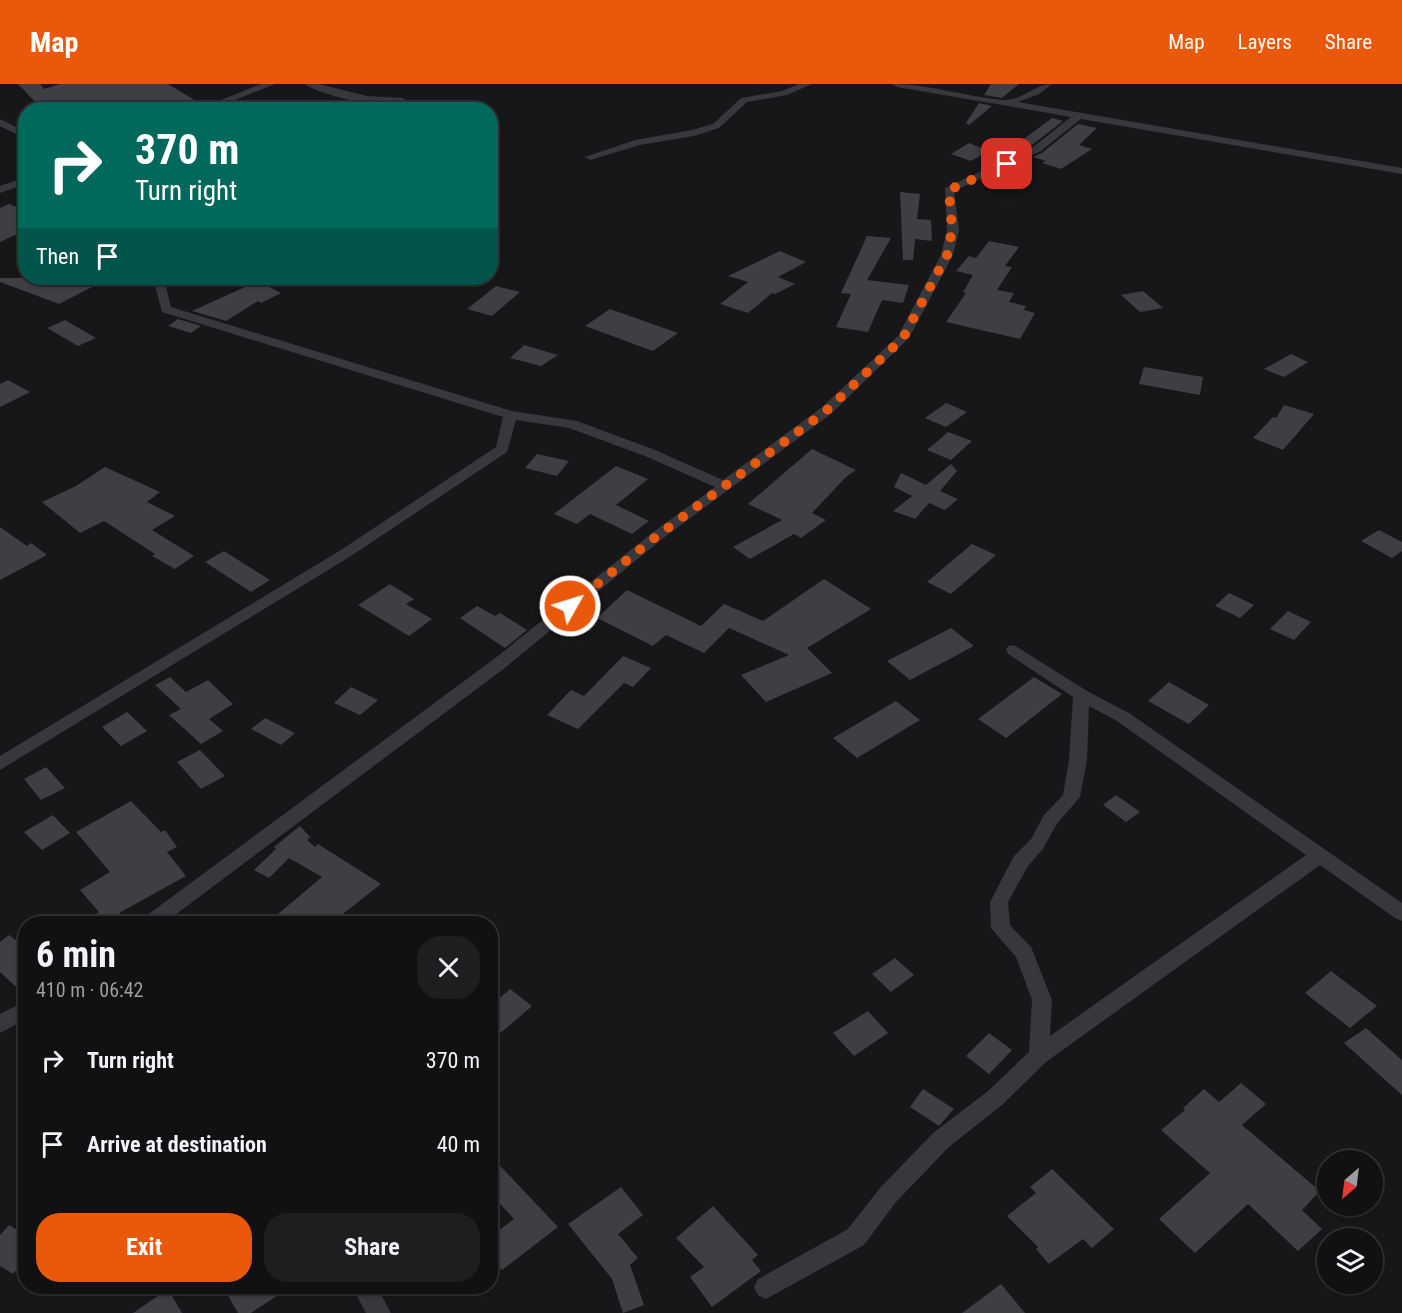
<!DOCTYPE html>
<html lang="en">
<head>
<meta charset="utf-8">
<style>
  body { margin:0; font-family:"Roboto Condensed",sans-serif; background:#1e1e20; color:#f1f3f6; height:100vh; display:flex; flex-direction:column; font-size:22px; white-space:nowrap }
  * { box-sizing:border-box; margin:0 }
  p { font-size:20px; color:#9c9d9f }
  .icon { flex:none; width:33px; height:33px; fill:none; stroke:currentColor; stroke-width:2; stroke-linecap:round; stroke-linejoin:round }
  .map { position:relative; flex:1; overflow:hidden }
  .sheet { position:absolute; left:18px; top:832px; width:480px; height:378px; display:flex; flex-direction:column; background:#111012; border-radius:24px; box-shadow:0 2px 4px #0004,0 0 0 2px #303032 }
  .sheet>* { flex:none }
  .top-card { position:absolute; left:18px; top:18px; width:480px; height:183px; border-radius:24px; box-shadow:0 2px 4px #0004,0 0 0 2px #303032; background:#00695c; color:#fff; overflow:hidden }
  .needle { width:39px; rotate:208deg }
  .tools { position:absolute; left:1317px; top:1066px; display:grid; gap:12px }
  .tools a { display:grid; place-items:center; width:66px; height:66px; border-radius:50%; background:#111012; box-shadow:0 2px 4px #0004,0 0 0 2px #303032; font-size:30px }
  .pin { position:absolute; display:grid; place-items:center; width:51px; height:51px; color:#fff; margin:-26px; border-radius:12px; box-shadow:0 3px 9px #0006 }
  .me { position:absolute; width:66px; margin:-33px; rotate:51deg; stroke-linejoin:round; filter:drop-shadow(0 0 4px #0008) }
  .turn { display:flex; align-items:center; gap:21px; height:126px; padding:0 18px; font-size:27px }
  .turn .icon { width:78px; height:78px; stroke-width:2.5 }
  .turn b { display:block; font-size:42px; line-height:51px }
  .then { display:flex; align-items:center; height:57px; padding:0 18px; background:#0003; gap:12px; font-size:22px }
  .round { display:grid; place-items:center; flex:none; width:63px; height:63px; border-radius:24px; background:#1e1e20 }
  .head { display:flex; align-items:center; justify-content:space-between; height:102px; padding:0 18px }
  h1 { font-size:36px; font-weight:700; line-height:45px }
  .cta { display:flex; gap:12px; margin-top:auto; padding:12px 18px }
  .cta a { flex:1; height:69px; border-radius:24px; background:#ea580c; color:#fff; font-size:24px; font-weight:700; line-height:69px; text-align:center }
  .cta a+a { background:#1e1e20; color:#f1f3f6 }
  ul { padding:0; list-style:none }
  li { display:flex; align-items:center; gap:18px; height:84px; padding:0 18px }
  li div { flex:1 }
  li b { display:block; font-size:22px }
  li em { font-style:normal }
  header { display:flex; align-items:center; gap:36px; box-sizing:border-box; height:84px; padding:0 30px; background:#ea580c; color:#fff }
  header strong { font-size:28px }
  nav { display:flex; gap:33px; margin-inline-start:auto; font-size:21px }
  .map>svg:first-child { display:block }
  .building { fill:#3e3e43 }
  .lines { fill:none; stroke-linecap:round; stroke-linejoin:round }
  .minor { fill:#37373e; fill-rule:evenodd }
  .route { stroke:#ea580c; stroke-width:10; stroke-dasharray:0 18 }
</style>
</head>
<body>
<header>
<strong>Map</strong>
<nav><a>Map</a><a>Layers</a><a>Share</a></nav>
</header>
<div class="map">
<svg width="1402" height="1229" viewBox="0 0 1402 1229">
  <rect width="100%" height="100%" fill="#171618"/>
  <g class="building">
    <polygon points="18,0 40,0 44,5 60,0 168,0 196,17 177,26 43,26"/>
    <polygon points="991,0 1019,0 1002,14 984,11"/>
    <polygon points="979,19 992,22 969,41 966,39"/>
    <polygon points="1052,34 1063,37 1032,61 1016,68 1009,66"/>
    <polygon points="1078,40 1097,44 1079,61 1092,65 1061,85 1042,79 1046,77 1033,73 1042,69"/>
    <polygon points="969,59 989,67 971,77 951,70"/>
    <polygon points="900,108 920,110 917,135 931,136 932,157 915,155 913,176 903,176"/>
    <polygon points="9,120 26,127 26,146 0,158 0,124"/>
    <polygon points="867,152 891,154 867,196 909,201 903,219 882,216 868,248 836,243 851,210 841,209"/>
    <polygon points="989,157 1019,163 1005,182 1012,183 997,206 1014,209 1009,218 1026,222 1024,226 1035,229 1020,255 946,238 966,209 963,208 973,191 956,187 969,172 976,174"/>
    <polygon points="780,167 806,178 778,193 795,200 775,210 772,209 748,229 720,220 748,198 728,192"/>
    <polygon points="0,194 72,194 94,202 59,220 0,198"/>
    <polygon points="258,197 281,209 261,219 258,217 226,237 192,227"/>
    <polygon points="496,202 520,208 492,232 467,225"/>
    <polygon points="1143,207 1163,224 1140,228 1121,211"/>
    <polygon points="610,225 678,249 653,267 585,242"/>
    <polygon points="178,235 201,242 191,249 168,242"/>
    <polygon points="65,236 96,254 78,262 47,244"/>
    <polygon points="524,261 558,271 541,282 510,274"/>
    <polygon points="1291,270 1308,278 1284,293 1264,285"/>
    <polygon points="1144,283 1203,293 1200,311 1139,300"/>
    <polygon points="8,296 30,308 0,323 0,300"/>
    <polygon points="946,319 967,328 946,343 925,334"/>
    <polygon points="1284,321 1314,330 1283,366 1253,354 1273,333 1276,334"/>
    <polygon points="948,348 972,357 951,376 927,366"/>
    <polygon points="812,365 856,386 846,393 812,429 826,436 801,454 794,450 750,475 733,463 782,436 748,420"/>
    <polygon points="537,370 569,377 557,392 525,384"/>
    <polygon points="951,380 957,387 940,407 958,415 945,426 929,419 915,435 893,427 912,412 894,403 901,389 926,401"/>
    <polygon points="616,382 648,395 616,421 649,437 632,450 590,430 577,440 554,430"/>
    <polygon points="105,383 160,408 147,418 175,432 152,446 194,472 175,485 152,472 155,470 104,437 80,449 42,418 76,402"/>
    <polygon points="0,443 27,462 31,459 47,471 0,496"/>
    <polygon points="1379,446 1402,458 1402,467 1392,474 1361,457"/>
    <polygon points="972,460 996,471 951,510 927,498"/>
    <polygon points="224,467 270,496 251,508 205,478"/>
    <polygon points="824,495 871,525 807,564 832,589 766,618 741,591 789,571 729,544 704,569 666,551 653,562 597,534 627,506 701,542 724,520 763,537"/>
    <polygon points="390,500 414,515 406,520 432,535 409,552 358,521"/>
    <polygon points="1229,509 1254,521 1240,534 1215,522"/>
    <polygon points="477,522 495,532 500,529 527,546 505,564 460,534"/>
    <polygon points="1288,527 1311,538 1294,556 1270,545"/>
    <polygon points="951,544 974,562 910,596 887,577"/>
    <polygon points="623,572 651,584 633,603 624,599 578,645 547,631 571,606 584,612"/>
    <polygon points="170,593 186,608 208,596 233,620 209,635 223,647 201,660 169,631 181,625 155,601"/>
    <polygon points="1034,593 1062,610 1006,654 978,635"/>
    <polygon points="1169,598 1209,621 1189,640 1148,617"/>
    <polygon points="351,603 378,616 360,631 334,619"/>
    <polygon points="896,617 920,636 857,674 833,654"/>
    <polygon points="127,628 147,647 121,662 102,643"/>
    <polygon points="265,634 295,649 281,661 251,645"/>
    <polygon points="200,666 225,692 201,705 177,678"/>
    <polygon points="46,683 65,704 41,716 24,695"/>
    <polygon points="1116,711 1140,728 1126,738 1103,721"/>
    <polygon points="131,717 161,748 165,746 177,763 167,768 186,792 119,829 130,840 81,840 99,828 80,806 110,788 76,748"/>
    <polygon points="53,731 70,749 42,766 24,748"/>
    <polygon points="300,742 310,753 307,756 315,763 318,760 381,800 330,840 266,840 322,793 289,774 269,794 254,786 276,765 274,763"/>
    <polygon points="9,851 26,864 26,912 0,888 0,858"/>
    <polygon points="895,874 914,891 891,908 872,890"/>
    <polygon points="1331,887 1377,922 1350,944 1305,909"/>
    <polygon points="510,905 532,922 490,958 490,922"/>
    <polygon points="868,927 888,949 854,972 833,949"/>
    <polygon points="1366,944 1402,976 1402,1011 1344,959"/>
    <polygon points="989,949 1012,966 989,990 966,972"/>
    <polygon points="1241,999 1266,1020 1242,1041 1320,1107 1302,1126 1322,1145 1298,1167 1248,1120 1195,1169 1159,1135 1210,1089 1161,1046 1185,1026 1183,1024 1204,1005 1219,1018"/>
    <polygon points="923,1005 954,1025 939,1042 910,1023"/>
    <polygon points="490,1071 558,1143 502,1186 490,1172 490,1153 514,1135 490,1109"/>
    <polygon points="1052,1085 1114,1145 1092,1164 1083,1155 1049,1180 1036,1165 1038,1163 1007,1132 1036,1109 1030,1103"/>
    <polygon points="621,1103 643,1131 618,1150 638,1174 630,1181 644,1221 623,1229 612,1195 568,1140"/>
    <polygon points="713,1122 758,1171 752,1176 761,1187 712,1223 690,1193 704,1183 676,1154"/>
    <polygon points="9,1141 26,1151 26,1175 13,1190 0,1182 0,1151"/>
    <polygon points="1001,1200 1025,1229 962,1229"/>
    <polygon points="223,1203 290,1203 251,1229 238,1229"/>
    <polygon points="168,1205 182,1229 133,1229"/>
  </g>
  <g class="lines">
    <g class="minor">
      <polygon points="261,0 275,0 210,26 196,26"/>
      <path d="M305,0H318L367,12L402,14L407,17C391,28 320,12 305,0Z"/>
      <polygon points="799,0 812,0 787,11 747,18 719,44 694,52 640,61 590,76 585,73 635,56 692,46 713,40 741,14 782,7"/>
      <path d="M892,0C930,0 966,13 1004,16C1021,17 1035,0 1052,0L1039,10L1018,18L1402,84V90L1081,35L1041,67L954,107L959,146L953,171L909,254L831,330L662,455L506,583L163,840H139L142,835L494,575L652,449L715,403L645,372L569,344L516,336L507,368L351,472L0,686V672L341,466L496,363L503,333L162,228L153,194H164L171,223L512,327L577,337L655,366L723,396L821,324L898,252L941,171L947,146L945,104L1033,63L1071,33L897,3Z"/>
      <polygon points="0,35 26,48 26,55 0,42"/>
      <polygon points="26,93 26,100 0,109 0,102"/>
      <path d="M1014,561L1087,607L1129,629L1402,819V837L1395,834L1320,781L1046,978L1002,1021L949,1063L896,1118L864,1161L766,1215L758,1211L754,1203L758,1195L848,1145L880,1104L933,1049L988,1007L1029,968L1032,916L1016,873L991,844L990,818L1014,772L1031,755L1044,731L1063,711L1069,676L1073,613L1008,570L1006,566L1008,562ZM1089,622L1117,637L1306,771L1050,952L1052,916L1031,863L1010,841L1008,818L1028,782L1043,765L1056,741L1080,713L1087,676Z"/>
      <polygon points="26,917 26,935 0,949 0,930"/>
      <polygon points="352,1203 377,1203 391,1229 366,1229"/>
    </g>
  </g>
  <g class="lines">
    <polyline class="route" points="570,522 657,452 826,327 903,254 947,171 952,146 949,106 1007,80"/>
  </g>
</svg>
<div class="tools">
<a><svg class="needle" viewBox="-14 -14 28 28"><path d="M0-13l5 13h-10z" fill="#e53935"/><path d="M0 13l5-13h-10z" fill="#9c9d9f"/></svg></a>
<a><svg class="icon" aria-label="layers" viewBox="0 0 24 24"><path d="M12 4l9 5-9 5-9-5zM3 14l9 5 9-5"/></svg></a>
</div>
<div class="pin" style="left:1007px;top:80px;background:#d93025"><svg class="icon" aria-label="arrive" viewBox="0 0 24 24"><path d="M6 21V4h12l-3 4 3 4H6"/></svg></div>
<svg class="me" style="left:570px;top:522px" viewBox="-20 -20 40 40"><circle r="17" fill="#ea580c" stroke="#fff" stroke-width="3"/><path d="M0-11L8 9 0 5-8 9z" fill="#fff"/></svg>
<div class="top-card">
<div class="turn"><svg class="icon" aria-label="right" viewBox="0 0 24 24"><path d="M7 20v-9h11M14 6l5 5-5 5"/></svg><div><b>370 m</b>Turn right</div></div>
<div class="then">Then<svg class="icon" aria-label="arrive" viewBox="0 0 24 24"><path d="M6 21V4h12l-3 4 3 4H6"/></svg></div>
</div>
<section class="sheet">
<div class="head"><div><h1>6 min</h1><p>410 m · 06:42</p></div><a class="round"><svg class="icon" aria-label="close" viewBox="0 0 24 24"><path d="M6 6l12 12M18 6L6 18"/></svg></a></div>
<ul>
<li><svg class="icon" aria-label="right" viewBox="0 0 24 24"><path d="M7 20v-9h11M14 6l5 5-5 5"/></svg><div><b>Turn right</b></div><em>370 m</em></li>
<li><svg class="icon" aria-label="arrive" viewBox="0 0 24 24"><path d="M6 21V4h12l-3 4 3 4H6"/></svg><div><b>Arrive at destination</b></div><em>40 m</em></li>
</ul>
<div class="cta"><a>Exit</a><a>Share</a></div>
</section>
</div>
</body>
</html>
